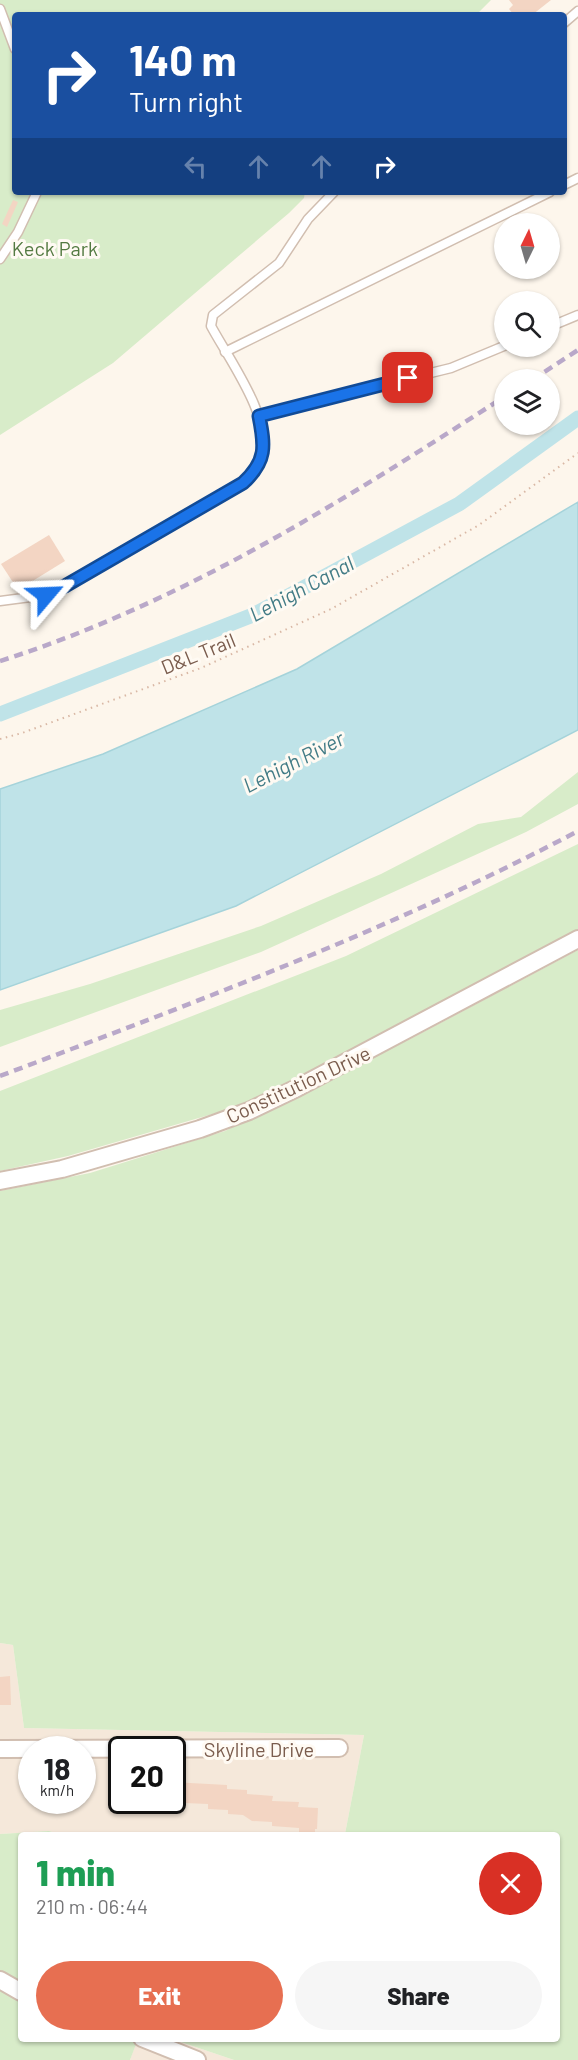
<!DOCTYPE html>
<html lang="en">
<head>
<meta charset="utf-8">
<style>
  body { margin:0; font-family:Barlow,sans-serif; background:#f6f6f6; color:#202124; height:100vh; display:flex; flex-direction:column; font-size:22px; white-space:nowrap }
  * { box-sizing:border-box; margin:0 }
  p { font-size:20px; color:#757577 }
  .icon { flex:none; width:33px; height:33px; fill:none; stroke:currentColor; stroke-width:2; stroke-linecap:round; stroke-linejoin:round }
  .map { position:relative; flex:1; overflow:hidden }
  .drawer { position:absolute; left:18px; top:1832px; width:542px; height:210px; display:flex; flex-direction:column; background:#fff; border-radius:6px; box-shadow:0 2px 4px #0004 }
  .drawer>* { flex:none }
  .banner { position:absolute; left:12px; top:12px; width:555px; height:183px; border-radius:6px; box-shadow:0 2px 4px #0004; background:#1a4fa0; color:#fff; overflow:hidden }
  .needle { width:39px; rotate:5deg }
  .fabs { position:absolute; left:494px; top:213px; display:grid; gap:12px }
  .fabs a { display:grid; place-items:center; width:66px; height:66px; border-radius:50%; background:#fff; box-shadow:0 2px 4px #0004; font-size:30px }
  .speed { position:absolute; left:18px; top:1736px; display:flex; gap:12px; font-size:30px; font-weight:700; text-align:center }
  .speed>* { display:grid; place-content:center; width:78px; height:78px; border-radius:50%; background:#fff; box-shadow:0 2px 4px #0004; line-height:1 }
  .speed small { font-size:15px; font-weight:400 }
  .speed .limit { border:3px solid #111; border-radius:9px; background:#fff; color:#111 }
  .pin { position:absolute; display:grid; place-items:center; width:51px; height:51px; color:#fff; margin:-26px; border-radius:12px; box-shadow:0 3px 9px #0006 }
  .me { position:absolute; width:66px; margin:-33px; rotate:64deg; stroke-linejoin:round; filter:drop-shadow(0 0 4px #0008) }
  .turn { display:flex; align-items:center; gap:21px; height:126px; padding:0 18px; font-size:27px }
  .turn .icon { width:78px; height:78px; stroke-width:2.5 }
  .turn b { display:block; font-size:42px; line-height:51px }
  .lanes { display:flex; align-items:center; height:57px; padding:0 18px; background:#0003; justify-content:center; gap:30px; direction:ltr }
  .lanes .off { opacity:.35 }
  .round { display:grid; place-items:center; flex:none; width:63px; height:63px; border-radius:32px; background:#f6f6f6 }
  .summary { display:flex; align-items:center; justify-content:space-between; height:102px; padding:0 18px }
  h1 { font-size:36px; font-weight:800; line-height:45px; color:#1e9e55 }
  .primary-button { display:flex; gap:12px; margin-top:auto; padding:12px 18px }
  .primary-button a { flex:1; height:69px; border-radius:36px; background:#e76f51; color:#fff; font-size:24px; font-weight:800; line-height:69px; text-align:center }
  .primary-button a+a { background:#f6f6f6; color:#202124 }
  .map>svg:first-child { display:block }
  .residential { fill:#f5e8da; fill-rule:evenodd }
  .green { fill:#d8ecc9 }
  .water { fill:#bfe3e8; stroke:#a5d3da; stroke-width:1.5 }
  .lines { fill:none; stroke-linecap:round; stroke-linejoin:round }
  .canal { stroke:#bfe3e8; stroke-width:15 }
  .building { fill:#f3d5c3 }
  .lane-casing { stroke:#d1beb0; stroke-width:11 }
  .street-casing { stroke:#d1beb0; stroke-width:20 }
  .path { stroke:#d9b8a5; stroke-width:2; stroke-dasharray:1.5 4.5; stroke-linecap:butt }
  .lane { stroke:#fff; stroke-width:8 }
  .street { stroke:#fff; stroke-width:16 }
  .rail { stroke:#b9a8c9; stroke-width:4.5; stroke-dasharray:9 6; stroke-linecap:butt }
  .route-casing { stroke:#114b97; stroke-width:15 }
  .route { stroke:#1a73e8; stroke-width:10 }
  .labels { text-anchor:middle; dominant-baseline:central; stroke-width:6; stroke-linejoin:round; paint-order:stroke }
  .park-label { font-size:20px; fill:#537a41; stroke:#fffaf3 }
  .street-label { font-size:20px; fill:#7a5c4d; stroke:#fffaf3 }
  .water-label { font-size:21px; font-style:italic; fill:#437c86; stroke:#fffaf3 }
</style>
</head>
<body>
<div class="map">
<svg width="578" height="2060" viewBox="0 0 578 2060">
  <rect width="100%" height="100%" fill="#fdf6ec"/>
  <g class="residential">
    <path d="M0,1643L13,1645L24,1728L364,1735L345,1834H59L49,1831L0,1834ZM32,1749H82V1800H32ZM122,1749H172V1800H122Z"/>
    <polygon points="138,2038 172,2039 234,2060 130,2060"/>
  </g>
  <g class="green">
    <polygon points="0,0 491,0 476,15 15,15 15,192 305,192 304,198 289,213 113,363 0,435"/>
    <polygon points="578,772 578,804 526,832 261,952 0,1047 0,1010 90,984 261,926 381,874 478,824 521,817"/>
    <polygon points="578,844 578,931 247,1104 68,1156 0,1171 0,1091 346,956"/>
    <polygon points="578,950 578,2060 234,2060 172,2039 556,2038 556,1834 345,1834 364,1735 24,1728 13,1645 0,1643 0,1191 90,1173 225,1131 414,1037"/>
    <polygon points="49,1831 59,1834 21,1834 21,2038 138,2039 130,2060 0,2060 0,1834"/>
  </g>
  <polygon class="water" points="578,502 578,730 236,906 0,990 0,789 103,754 297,669"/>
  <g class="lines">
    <polyline class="canal" points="0,714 253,615 459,504 578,418"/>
  </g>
  <g class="building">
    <polygon points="509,0 551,0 532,15 514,15 509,9 513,5"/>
    <polygon points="13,200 18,202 7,227 2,224"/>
    <polygon points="49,535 65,561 18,590 1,564"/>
    <polygon points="10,1676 11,1705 0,1705 0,1677"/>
    <polygon points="172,1782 227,1785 227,1789 247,1790 247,1794 273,1796 272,1801 299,1802 298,1807 318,1808 317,1829 315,1829 315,1833 299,1832 299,1828 272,1826 272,1822 252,1821 243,1815 228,1814 228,1810 208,1809 208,1804 184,1803 183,1810 140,1808 140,1800 172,1800"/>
    <polygon points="34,1800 68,1800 68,1803 49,1803 49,1808 35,1808"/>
  </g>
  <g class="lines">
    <defs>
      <g id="lane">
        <polyline points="0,9 15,49"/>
        <polyline points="564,23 578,11"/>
        <polyline points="564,185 578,178"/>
        <polyline points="0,259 18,232 37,192"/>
        <polyline points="549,327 578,315"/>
        <polyline points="225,352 550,192"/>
        <polyline points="259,415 451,368 504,346"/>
        <path d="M0,601L46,595L65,586L243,483C250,476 259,468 262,458C274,420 228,358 211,326L213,315L279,263L308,219L334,192"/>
      </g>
      <g id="street">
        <polyline points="0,1181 62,1169 200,1129 249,1111 297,1088 578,939"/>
        <polyline points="0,1749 339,1748"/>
        <polyline points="0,1980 21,1992"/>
        <polyline points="142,2038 197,2060"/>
      </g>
    </defs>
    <use href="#lane" class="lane-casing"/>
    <use href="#street" class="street-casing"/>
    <polyline class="path" points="0,739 22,733 201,668 331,609 479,525 578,453"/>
    <use href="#lane" class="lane"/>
    <use href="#street" class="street"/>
    <g class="rail">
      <polyline points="532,380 578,350"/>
      <path d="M0,661C183,603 344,500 504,397"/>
      <path d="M0,1076C196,1002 393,929 578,831"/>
    </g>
  </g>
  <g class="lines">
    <defs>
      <path id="route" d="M46,595L65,586L243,483C267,461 265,446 259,416L408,378"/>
    </defs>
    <use href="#route" class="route-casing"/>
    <use href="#route" class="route"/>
  </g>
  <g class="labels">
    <g class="park-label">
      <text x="55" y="248">Keck Park</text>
    </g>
    <g class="street-label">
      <text transform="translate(198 653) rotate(-22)">D&amp;L Trail</text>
      <text transform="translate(298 1084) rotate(-25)">Constitution Drive</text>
      <text x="259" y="1749">Skyline Drive</text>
    </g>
    <g class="water-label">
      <text transform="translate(301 588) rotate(-28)">Lehigh Canal</text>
      <text transform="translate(293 761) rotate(-27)">Lehigh River</text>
    </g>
  </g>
</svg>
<div class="fabs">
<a><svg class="needle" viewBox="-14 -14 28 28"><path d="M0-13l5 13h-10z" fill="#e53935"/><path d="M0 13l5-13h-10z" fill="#757577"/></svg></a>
<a><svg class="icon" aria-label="search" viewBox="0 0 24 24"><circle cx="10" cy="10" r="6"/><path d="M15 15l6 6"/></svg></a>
<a><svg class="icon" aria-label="layers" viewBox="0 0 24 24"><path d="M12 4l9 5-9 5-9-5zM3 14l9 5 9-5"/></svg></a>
</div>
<div class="speed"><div>18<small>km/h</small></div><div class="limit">20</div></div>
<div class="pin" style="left:408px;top:378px;background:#d93025"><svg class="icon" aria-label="arrive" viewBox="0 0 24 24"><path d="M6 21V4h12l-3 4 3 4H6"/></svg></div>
<svg class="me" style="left:46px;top:595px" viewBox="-20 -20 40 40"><path d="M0-17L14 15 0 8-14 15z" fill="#1a73e8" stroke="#fff" stroke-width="4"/></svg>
<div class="banner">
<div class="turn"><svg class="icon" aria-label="right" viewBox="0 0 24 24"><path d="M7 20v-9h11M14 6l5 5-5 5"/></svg><div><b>140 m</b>Turn right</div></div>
<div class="lanes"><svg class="icon off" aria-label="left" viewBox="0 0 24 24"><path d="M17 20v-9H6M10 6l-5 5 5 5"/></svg><svg class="icon off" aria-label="ahead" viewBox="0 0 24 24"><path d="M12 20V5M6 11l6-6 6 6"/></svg><svg class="icon off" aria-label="ahead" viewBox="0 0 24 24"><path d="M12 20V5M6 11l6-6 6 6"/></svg><svg class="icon" aria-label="right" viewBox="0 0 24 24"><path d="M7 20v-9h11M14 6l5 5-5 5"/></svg></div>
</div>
<section class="drawer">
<div class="summary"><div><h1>1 min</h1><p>210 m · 06:44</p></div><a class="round" style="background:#d93025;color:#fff"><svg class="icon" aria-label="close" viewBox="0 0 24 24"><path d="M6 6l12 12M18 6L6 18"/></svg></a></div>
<div class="primary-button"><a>Exit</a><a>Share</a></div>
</section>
</div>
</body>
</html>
